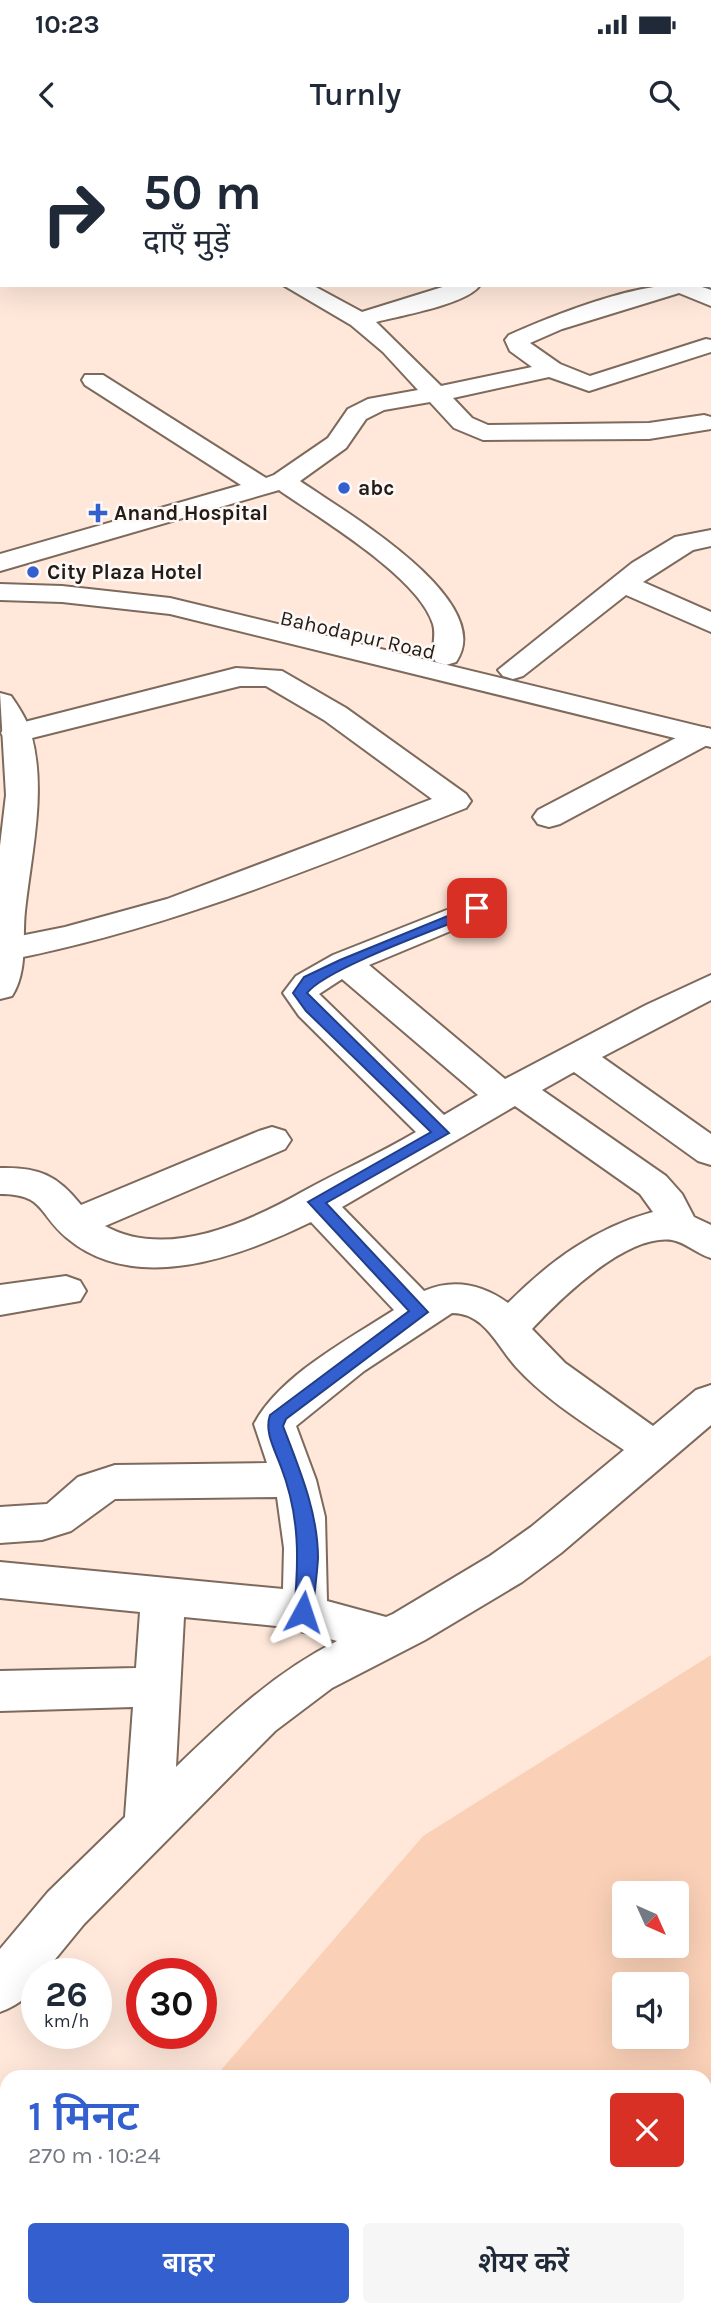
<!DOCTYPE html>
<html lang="hi">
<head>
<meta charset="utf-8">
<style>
  body { margin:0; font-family:Karla,"Noto Sans Devanagari",sans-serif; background:#f6f6f7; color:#1f2937; height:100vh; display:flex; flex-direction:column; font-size:26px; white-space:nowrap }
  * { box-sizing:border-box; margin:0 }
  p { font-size:23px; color:#747a83 }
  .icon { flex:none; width:38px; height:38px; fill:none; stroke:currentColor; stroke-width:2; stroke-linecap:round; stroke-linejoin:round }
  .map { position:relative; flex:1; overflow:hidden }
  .sheet { position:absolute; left:0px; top:1930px; width:712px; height:247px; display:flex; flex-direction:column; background:#fff; border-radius:21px 21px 0 0; box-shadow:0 7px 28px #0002 }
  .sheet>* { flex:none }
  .guide { position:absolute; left:0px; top:0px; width:712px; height:147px; box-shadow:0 7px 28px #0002; background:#fff; color:#1f2937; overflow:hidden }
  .needle { width:46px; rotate:135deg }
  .fabs { position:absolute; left:612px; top:1741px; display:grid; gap:14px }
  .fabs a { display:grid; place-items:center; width:77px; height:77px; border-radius:7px; background:#fff; box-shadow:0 7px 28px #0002; font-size:35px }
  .speed { position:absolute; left:21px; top:1818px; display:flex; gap:14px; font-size:35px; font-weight:700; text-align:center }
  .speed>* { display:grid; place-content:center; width:91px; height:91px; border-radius:50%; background:#fff; box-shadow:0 7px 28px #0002; line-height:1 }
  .speed small { font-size:18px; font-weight:400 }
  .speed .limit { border:10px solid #d22; background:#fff; color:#111 }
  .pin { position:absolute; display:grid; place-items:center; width:60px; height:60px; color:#fff; margin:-30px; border-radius:14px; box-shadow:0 4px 10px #0006 }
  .me { position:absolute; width:77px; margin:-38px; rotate:5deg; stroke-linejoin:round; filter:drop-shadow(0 0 5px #0008) }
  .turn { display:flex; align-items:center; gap:24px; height:147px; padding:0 28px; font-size:32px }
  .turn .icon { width:91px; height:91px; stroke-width:2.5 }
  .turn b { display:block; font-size:49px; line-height:60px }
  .round { display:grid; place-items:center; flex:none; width:74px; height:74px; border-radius:7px; background:#f6f6f7 }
  .head { display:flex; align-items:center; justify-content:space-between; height:119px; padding:0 28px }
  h1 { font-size:42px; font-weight:600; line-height:52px; color:#335fcf }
  .primary-button { display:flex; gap:14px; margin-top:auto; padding:14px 28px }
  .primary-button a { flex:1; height:80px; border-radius:7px; background:#335fcf; color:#fff; font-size:28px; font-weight:600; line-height:80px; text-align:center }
  .primary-button a+a { background:#f6f6f7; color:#1f2937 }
  .status { display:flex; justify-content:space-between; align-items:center; height:49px; padding:0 35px; background:#fff; direction:ltr }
  .status svg { height:19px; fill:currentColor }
  header { display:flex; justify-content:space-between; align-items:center; height:91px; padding:0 28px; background:#fff; font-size:32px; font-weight:600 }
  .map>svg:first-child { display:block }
  .green { fill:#fad1b7; fill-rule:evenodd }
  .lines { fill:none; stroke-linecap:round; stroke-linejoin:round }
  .stream { stroke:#bf8258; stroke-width:6 }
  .minor-casing { stroke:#7d6a5d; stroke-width:4 }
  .tertiary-casing { stroke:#7d6a5d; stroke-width:4 }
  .secondary-casing { stroke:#7d6a5d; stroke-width:4 }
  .minor { fill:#fff; fill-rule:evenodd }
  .tertiary { fill:#fff; fill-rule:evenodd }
  .secondary { fill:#fff; fill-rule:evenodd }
  .route { fill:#335fcf; stroke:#213e87; stroke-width:2 }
  .poi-dot { fill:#335fcf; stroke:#fef9f6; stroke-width:2.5 }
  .labels { text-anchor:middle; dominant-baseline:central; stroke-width:5; stroke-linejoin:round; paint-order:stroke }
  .far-poi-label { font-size:21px; font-weight:bold; fill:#231b16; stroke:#fef9f6; text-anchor:start }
  .far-street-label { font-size:21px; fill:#231b16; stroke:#fef9f6 }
</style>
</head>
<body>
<div class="status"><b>10:23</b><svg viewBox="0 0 49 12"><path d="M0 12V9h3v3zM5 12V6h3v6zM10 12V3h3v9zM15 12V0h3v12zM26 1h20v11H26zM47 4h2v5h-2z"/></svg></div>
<header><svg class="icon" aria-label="back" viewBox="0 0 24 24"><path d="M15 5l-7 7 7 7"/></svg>Turnly<svg class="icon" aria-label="search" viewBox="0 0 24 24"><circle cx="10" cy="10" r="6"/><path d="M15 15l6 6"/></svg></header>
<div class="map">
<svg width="711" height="2176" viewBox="0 0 711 2176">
  <rect width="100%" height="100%" fill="#ffe8da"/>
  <path class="green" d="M711,1515V2176H68L69,2170H705V1937H215L423,1696ZM625,1754H677V1806H625ZM625,1844H677V1897H625Z"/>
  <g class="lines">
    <polyline class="stream" points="181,2 184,0"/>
    <defs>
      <g id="minor">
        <polygon points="245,0 268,0 244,2"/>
        <polygon points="517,0 554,0 555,2 518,2"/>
        <polygon points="694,0 711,0 711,6 710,2"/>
        <rect x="710" y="59" width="1" height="12"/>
        <rect x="0" y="80" width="2" height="14"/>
        <path d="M283,145H312L362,172L449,145H480C468,164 399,176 376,182L441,246L532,227L510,211L505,200L509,195C554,175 665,129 711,150V166L679,153L562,189L530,203L560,224L590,236L706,199L711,200V212L589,251L549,237L453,258L472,278L488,285L649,283L704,275L711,277V289L649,299L483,300L454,288L430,262L384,270L366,279L346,308L300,341C340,369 499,460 456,522L446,525L436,522L432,516C433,506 436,494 433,484C419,437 319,378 279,350L0,431V414L241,345L85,245L82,240L85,235H103L266,338L274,335L328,298L348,269L368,259L418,250L383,212L351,185Z"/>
        <polygon points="711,390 711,406 693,410 643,442 711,472 711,492 626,455 523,536 513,539 503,536 498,530 632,423 675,397"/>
        <path d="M236,528L282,531L346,568L466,654L471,661L466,668C315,727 168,789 8,820L0,818V800L65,787L167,759L432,659L324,580L266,546H240L16,602L5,599L1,593L5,587Z"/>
        <polygon points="702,587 711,589 711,603 560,684 549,687 538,684 533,677 538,670 691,590"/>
        <path d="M477,758L489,761L494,768L489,775L369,825L505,939L646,865L711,835V860L602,917L711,994V1025L698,1021L574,932L542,950L666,1036L682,1054L694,1077L711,1085V1118C697,1114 685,1102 672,1100C626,1094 561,1158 532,1189L565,1223L653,1286L696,1250L711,1245V1285L561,1413L522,1442L425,1500L332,1548L275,1591L84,1784L43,1834H37C37,1854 16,1866 0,1872V1809L48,1752L125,1677L133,1567L0,1571V1531L136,1528L140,1472L0,1458V1422L283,1449L284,1408L277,1357L115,1359L71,1391L42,1400L0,1403V1367L47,1364L78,1337L115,1325L267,1323L254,1284C279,1236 349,1199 394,1170L311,1082C241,1116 136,1156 67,1098C38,1074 45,1054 0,1054V1028C39,1027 57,1035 81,1065L259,991L272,987L285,991L291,1000L285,1009L105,1086C166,1120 247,1083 302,1052C340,1031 379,1014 416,992L299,876L283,853L296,836L333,815ZM342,839L478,955L444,975L319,854ZM515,966L640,1054L653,1072C595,1088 550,1121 508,1163C483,1145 454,1138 424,1151L342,1067ZM452,1173C485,1173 497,1206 516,1227C546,1260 587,1285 624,1310L531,1387L490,1416L393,1474L386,1477L327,1461L325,1377L316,1340L296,1286L364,1231ZM184,1477L286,1487L337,1501C274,1533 227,1578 176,1627Z"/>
        <polygon points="66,1136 80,1141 86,1151 80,1161 0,1175 0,1145"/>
      </g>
      <g id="tertiary">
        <polygon points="84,0 105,0 83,2"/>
        <rect x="0" y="41" width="2" height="12"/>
        <path d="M0,553L11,556C18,566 28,581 31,594C47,650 31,715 25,771C22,799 28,831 12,856L0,859V706L6,655Z"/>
      </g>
      <polygon id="secondary" points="0,444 62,446 170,458 711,589 711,607 170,474 62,462 0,460"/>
    </defs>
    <use href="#minor" class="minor-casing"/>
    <use href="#tertiary" class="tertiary-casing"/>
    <use href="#secondary" class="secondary-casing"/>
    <use href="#minor" class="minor"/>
    <use href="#tertiary" class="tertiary"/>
    <use href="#secondary" class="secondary"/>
  </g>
  <path class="route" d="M477,764L482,765V771C446,786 326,828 307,853L449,993L326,1063L428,1172L286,1279L283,1286C299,1328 318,1372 318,1418C317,1436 314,1454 313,1472L310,1478H297L294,1472C299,1421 300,1376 281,1327C275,1310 264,1292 270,1275L409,1171L308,1062L431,992L306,871L293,853L304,837L340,820Z"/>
  <g class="poi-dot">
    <circle cx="344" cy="348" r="7"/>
    <path d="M94.5 362.5h7v7h7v7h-7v7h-7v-7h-7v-7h7z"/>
    <circle cx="33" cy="432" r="7"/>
  </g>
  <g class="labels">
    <g class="far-poi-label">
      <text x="358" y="348">abc</text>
      <text x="114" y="373">Anand Hospital</text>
      <text x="47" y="432">City Plaza Hotel</text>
    </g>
    <g class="far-street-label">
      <text transform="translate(358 495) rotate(13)">Bahodapur Road</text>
    </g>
  </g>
</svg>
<div class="fabs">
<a><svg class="needle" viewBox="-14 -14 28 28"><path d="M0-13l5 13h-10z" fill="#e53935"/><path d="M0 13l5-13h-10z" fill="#747a83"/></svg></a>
<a><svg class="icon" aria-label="sound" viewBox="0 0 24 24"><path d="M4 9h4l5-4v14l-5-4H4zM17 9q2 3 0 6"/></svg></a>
</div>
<div class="speed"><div>26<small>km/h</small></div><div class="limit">30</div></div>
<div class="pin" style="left:477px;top:768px;background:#d93025"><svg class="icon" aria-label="arrive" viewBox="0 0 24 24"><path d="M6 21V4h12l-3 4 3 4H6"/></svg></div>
<svg class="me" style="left:303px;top:1472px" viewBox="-20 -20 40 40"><path d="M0-17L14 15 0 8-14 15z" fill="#335fcf" stroke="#fff" stroke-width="4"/></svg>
<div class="guide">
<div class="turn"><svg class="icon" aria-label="right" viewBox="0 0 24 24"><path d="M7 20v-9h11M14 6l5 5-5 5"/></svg><div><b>50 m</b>दाएँ मुड़ें</div></div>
</div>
<section class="sheet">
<div class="head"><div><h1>1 मिनट</h1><p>270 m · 10:24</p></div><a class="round" style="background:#d93025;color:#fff"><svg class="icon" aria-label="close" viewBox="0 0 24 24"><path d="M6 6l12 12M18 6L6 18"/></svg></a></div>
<div class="primary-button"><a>बाहर</a><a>शेयर करें</a></div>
</section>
</div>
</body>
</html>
